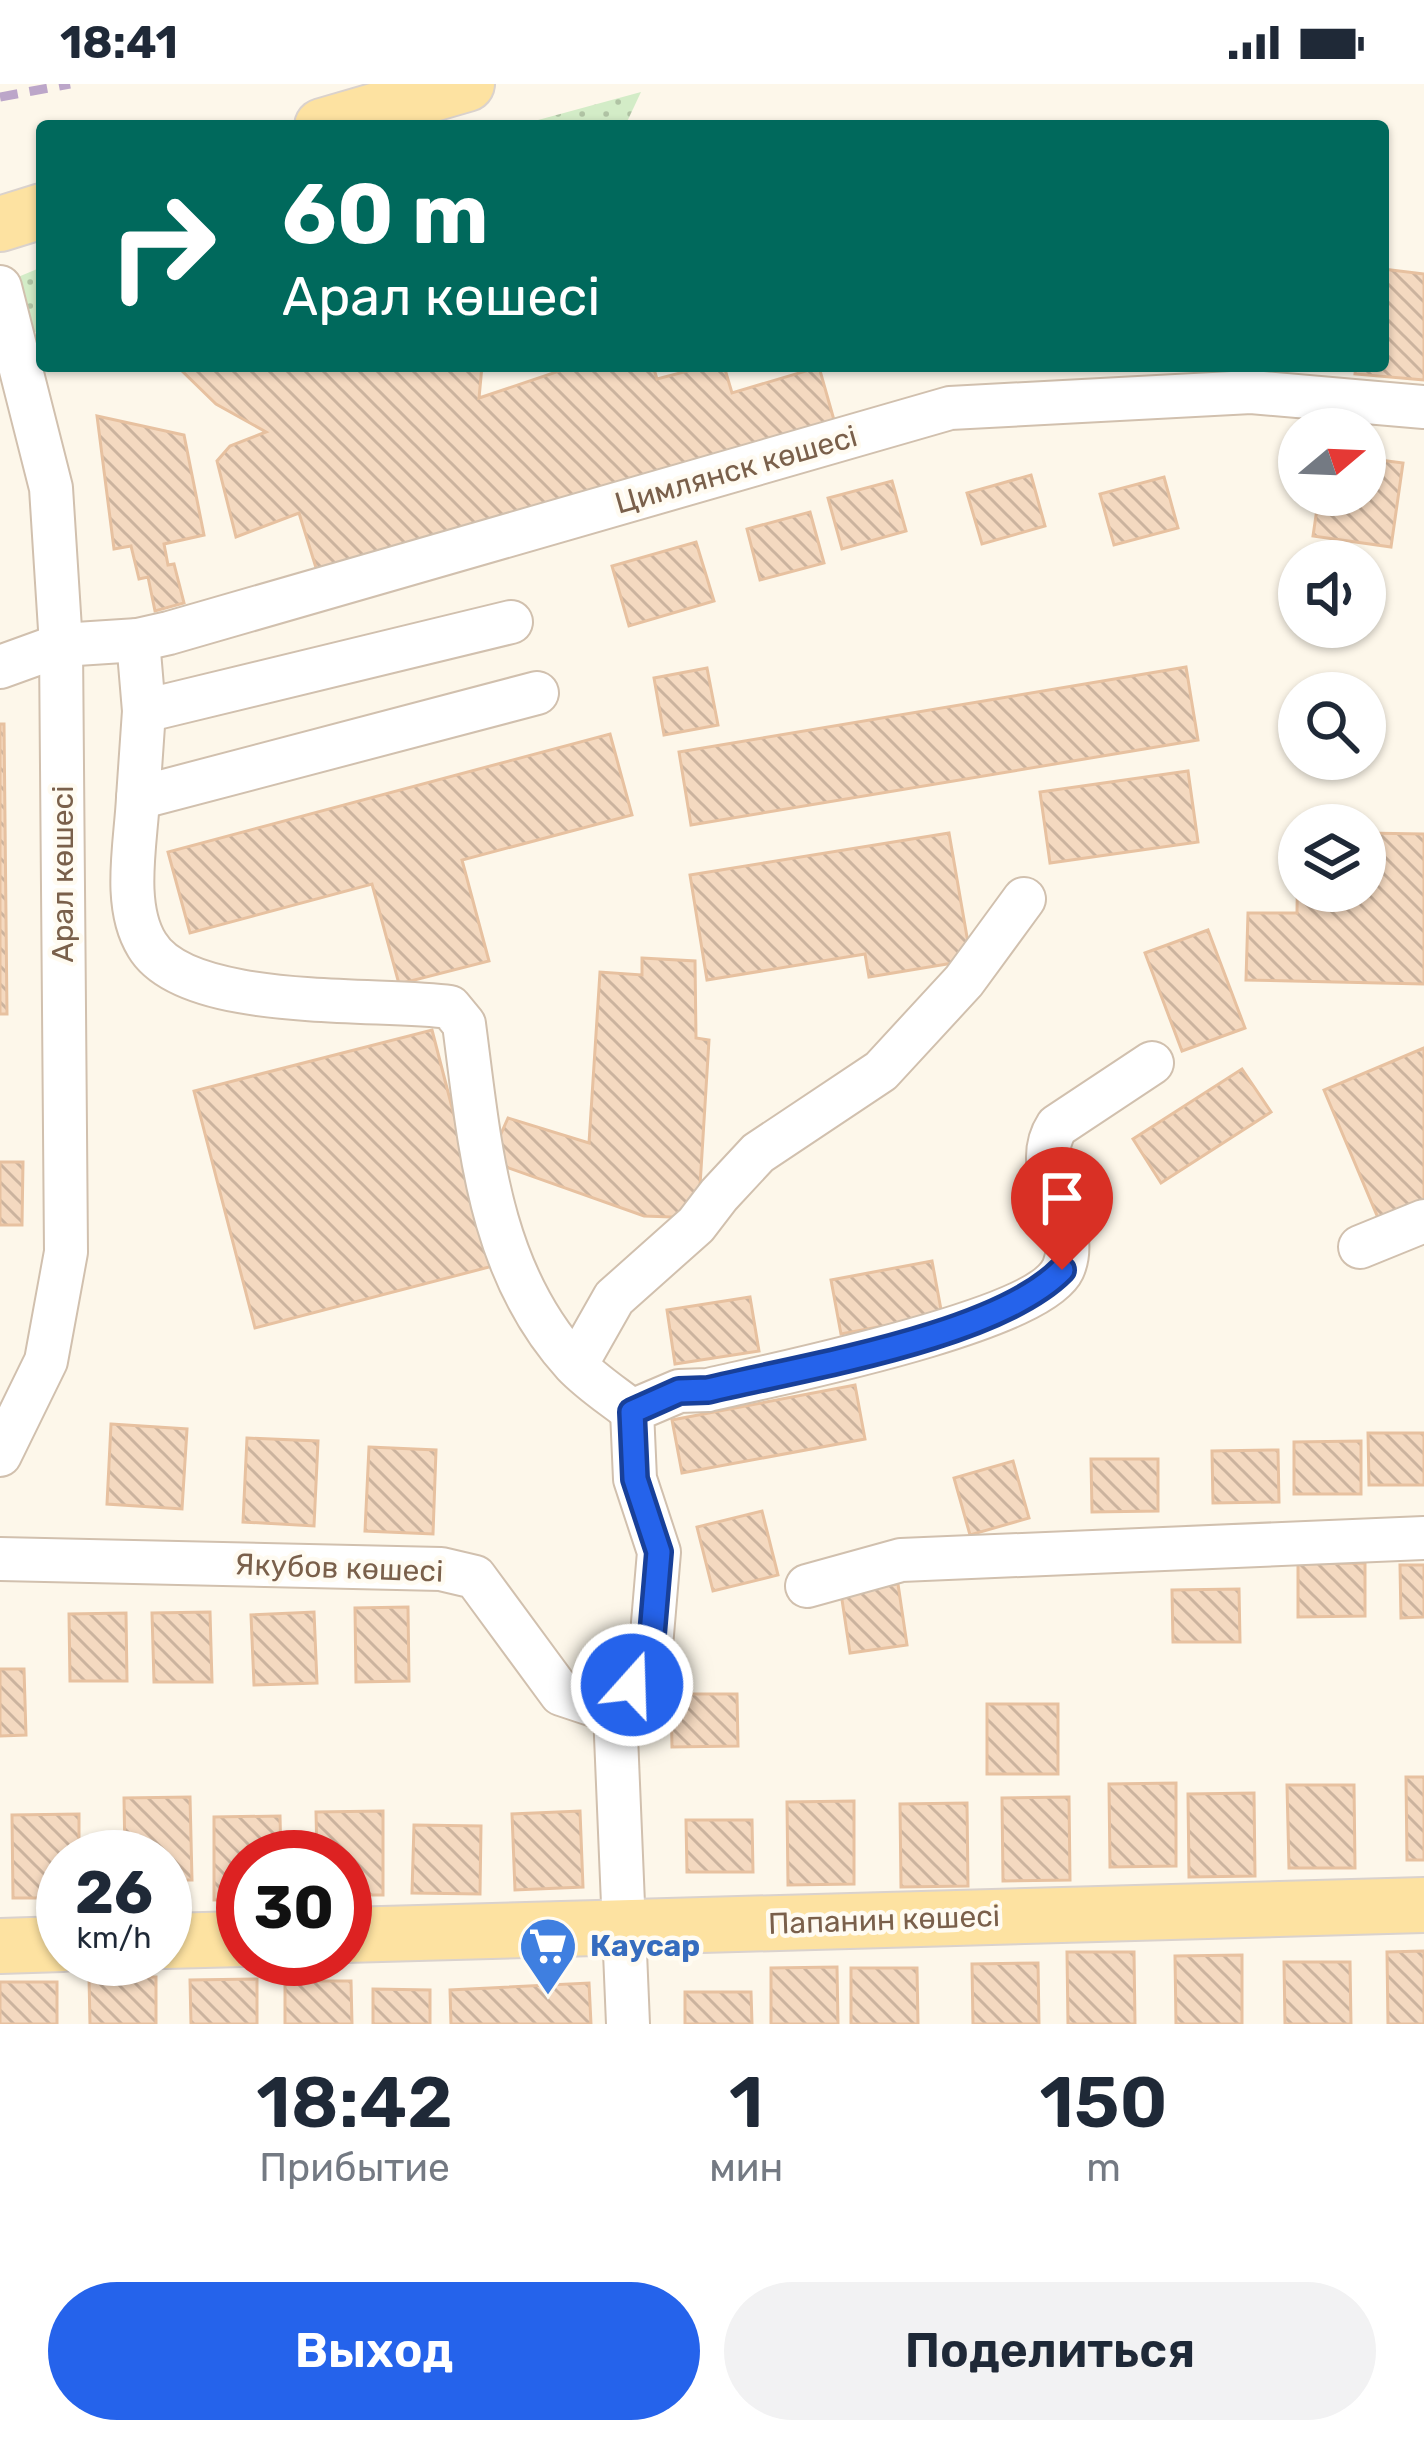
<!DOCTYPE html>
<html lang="ru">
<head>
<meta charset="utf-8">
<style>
  body { margin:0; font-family:Rubik,sans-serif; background:#f2f2f3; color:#1f2937; height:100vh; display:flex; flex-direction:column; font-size:45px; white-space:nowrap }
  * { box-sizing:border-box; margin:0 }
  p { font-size:39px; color:#747a83 }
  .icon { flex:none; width:66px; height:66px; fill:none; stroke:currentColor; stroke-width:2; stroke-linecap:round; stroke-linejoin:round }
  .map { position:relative; height:1940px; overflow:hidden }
  .sheet { display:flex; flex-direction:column; background:#fff; flex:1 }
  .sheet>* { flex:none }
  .guide { position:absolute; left:36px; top:36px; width:1353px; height:252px; border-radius:12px; box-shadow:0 3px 9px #0004; background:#00695c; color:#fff; overflow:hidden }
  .needle { width:78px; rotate:71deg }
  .fabs { position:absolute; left:1278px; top:324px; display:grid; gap:24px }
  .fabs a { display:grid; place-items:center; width:108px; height:108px; border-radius:50%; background:#fff; box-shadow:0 3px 9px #0004; font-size:60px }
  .speed { position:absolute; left:36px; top:1746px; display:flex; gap:24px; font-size:60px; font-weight:700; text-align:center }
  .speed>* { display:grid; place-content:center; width:156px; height:156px; border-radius:50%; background:#fff; box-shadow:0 3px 9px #0004; line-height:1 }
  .speed small { font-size:30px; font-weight:400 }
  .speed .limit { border:18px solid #d22; background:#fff; color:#111 }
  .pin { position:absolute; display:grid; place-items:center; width:102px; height:102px; color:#fff; margin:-123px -51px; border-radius:50% 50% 50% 0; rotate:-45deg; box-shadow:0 0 12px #0007 }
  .pin .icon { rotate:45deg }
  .me { position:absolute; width:132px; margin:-66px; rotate:20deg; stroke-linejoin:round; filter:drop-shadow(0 0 9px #0008) }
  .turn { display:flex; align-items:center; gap:42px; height:252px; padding:0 48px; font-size:54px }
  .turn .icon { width:156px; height:156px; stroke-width:2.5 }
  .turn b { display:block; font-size:84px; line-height:102px }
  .eta { display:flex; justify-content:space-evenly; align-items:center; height:204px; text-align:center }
  .eta b { font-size:72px; font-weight:600; line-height:84px }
  .button { display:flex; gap:24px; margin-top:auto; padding:24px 48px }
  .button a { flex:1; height:138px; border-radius:72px; background:#2563eb; color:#fff; font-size:48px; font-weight:600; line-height:138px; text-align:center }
  .button a+a { background:#f2f2f3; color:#1f2937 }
  .status { display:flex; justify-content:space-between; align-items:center; height:84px; padding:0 60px; background:#fff; direction:ltr }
  .status svg { height:33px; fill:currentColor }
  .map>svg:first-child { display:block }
  .grass { fill:url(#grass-dots) }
  .building { fill:url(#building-back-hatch); stroke:#e7c1a0; stroke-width:3 }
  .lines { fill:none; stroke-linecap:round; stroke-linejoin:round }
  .minor-casing { stroke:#d1c0ae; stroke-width:46 }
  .major-casing { stroke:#dad2cd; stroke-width:58 }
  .minor { stroke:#fff; stroke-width:42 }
  .major { stroke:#fde2a1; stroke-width:54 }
  .rail { stroke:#bca6c9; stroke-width:9; stroke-dasharray:18 12; stroke-linecap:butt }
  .route-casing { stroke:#184099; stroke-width:30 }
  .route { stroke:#2563eb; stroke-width:21 }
  .labels { text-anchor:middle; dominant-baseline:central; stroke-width:9; stroke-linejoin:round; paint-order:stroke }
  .street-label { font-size:30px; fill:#7a604b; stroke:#fffbf1 }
  .shop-label { font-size:30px; font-weight:bold; fill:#366cbe; stroke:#fffbf1; text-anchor:start }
</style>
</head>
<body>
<div class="status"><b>18:41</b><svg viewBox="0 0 49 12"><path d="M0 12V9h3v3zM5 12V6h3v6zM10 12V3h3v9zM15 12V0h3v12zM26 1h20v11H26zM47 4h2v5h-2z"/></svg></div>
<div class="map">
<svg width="1424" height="1940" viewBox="0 0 1424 1940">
  <defs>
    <pattern id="grass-dots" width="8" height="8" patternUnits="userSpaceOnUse" patternTransform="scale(3)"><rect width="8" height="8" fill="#d3ecc7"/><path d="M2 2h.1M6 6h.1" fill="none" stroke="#b0c3a4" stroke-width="1.8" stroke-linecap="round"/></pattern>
    <pattern id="building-back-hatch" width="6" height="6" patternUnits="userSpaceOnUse" patternTransform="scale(3)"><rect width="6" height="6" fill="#f4d9c0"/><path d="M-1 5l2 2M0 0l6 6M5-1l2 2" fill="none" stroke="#cbb39e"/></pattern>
  </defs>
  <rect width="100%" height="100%" fill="#fdf7ea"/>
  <g class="grass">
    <polygon points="641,8 625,42 516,42"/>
    <polygon points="42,183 42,246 28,250 18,193"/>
  </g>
  <g class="building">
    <polygon points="1383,185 1424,190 1424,296 1355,290 1356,282 1383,282"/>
    <polygon points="177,282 482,282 479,314 574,282 653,282 657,295 707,282 724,282 732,309 819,283 834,336 317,487 299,429 236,453 217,377 230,362 266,348 216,320"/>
    <polygon points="97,332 184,351 204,451 164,460 168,481 174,480 184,519 155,527 148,493 139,495 131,462 114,465"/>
    <polygon points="1365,374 1403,379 1391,463 1313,452 1319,411 1365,411"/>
    <polygon points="1031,391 1045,442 982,460 967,409"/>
    <polygon points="1164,393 1178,444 1114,461 1100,410"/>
    <polygon points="892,397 906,447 842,465 828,414"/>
    <polygon points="810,428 824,479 760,496 747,445"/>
    <polygon points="696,458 714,517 629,542 612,482"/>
    <polygon points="1186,583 1198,656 691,741 679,668"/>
    <polygon points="707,584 718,641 664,651 654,594"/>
    <polygon points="0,640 4,640 7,930 0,930"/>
    <polygon points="610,650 632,731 462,776 489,877 399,900 372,800 190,849 168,768"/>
    <polygon points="1188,687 1198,758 1050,779 1040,708"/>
    <polygon points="1298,747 1299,807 1365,807 1365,749 1424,750 1424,900 1246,896 1248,829 1297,829"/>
    <polygon points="949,749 971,876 869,893 865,870 707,896 690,791"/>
    <polygon points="1208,846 1245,944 1182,967 1145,869"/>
    <polygon points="642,874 695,877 696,954 709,956 698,1134 644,1132 489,1077 508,1034 589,1059 600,888 642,891"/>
    <polygon points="432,946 493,1182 255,1244 194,1007"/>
    <polygon points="1424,964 1424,1132 1384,1148 1324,1006"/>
    <polygon points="1242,985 1271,1028 1161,1099 1133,1055"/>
    <polygon points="0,1078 23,1078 22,1141 0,1141"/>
    <polygon points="932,1177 942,1231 841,1250 831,1196"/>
    <polygon points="750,1213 759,1267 675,1280 667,1226"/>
    <polygon points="855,1301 865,1355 682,1389 672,1336"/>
    <polygon points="111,1340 187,1345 182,1425 107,1420"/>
    <polygon points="1368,1349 1424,1349 1424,1401 1369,1401"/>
    <polygon points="247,1354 318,1357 314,1442 243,1438"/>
    <polygon points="1361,1357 1361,1410 1294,1410 1294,1358"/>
    <polygon points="369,1363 436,1366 433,1450 365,1447"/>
    <polygon points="1278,1366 1279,1418 1213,1419 1212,1367"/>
    <polygon points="1091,1375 1158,1375 1158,1427 1092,1428"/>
    <polygon points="1013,1377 1029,1434 970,1451 954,1394"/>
    <polygon points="762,1427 778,1491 713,1507 697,1443"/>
    <polygon points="1365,1479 1365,1532 1298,1533 1298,1480"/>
    <polygon points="1400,1481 1424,1481 1424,1533 1401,1534"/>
    <polygon points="898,1500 907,1561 850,1569 841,1509"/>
    <polygon points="1239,1505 1240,1558 1173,1558 1172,1506"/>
    <polygon points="408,1523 409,1597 356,1598 355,1524"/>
    <polygon points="210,1528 212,1598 154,1598 152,1529"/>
    <polygon points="314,1528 317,1599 254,1601 251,1531"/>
    <polygon points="126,1529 127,1597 70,1597 69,1530"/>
    <polygon points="0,1585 24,1585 26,1651 0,1652"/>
    <polygon points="671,1610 737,1610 738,1662 672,1663"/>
    <rect x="987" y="1620" width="71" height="70"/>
    <polygon points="1406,1693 1424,1693 1424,1776 1407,1776"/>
    <polygon points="1176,1699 1176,1782 1110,1783 1109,1700"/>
    <polygon points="1287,1701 1354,1701 1355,1784 1289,1784"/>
    <polygon points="1254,1709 1255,1792 1189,1793 1188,1710"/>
    <polygon points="190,1713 192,1796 165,1796 165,1773 125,1773 124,1714"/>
    <polygon points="1069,1713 1070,1796 1003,1797 1002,1714"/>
    <polygon points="854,1717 854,1800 788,1801 787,1718"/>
    <polygon points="967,1719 968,1802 901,1803 900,1720"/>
    <polygon points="383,1727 383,1811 345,1811 345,1773 317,1773 316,1728"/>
    <polygon points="580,1727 583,1803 515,1806 512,1730"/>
    <polygon points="79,1730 79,1773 63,1773 63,1814 13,1814 12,1731"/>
    <polygon points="280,1732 281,1773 243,1773 243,1815 214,1816 214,1733"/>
    <polygon points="686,1736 752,1736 753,1788 687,1788"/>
    <polygon points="414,1741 481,1742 480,1810 412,1809"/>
    <polygon points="1424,1867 1424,1940 1388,1940 1387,1868"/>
    <polygon points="1067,1868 1134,1868 1135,1940 1068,1940"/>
    <polygon points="1242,1871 1242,1940 1176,1940 1175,1872"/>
    <polygon points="1284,1878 1350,1878 1351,1940 1285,1940"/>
    <polygon points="1038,1879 1039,1940 973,1940 972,1880"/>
    <polygon points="837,1883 838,1940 771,1940 771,1884"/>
    <polygon points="851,1884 917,1884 918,1940 851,1940"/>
    <polygon points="89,1893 156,1893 156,1940 90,1940"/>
    <polygon points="257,1895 257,1940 191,1940 190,1896"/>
    <polygon points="285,1897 351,1897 352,1940 285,1940"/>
    <rect x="0" y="1898" width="57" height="42"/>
    <polygon points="589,1899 591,1940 451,1940 450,1906"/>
    <polygon points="373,1905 430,1906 430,1940 373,1940"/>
    <polygon points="685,1908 751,1908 752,1940 685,1940"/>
  </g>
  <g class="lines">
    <defs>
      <g id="minor">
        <polyline points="0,203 51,404 61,561 66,1168 46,1277 0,1371"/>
        <polyline points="138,556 144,627 138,714 537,609"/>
        <polyline points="0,583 61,561 138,556 169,549 950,324 1251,308 1424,323"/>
        <polyline points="144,627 511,538"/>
        <path d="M138,714C136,758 122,821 147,861C187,928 378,913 450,923L464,940C480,1061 488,1186 574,1280C591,1298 613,1312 632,1327"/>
        <polyline points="1360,1163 1424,1137"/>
        <polyline points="576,1281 614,1214 696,1141 719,1111 758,1069 881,987 964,897 1024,815"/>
        <polyline points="0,1475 441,1485 475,1493 561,1610 615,1628"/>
        <polyline points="807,1502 901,1476 1424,1454"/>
        <path d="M615,1628L650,1574L659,1468L635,1395L632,1327L679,1307L708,1306C771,1291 1038,1238 1063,1185C1083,1141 1027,1088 1057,1042L1152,979"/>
        <polyline points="615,1628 628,1940"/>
      </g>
      <g id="major">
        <polyline points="322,42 467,0"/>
        <polyline points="0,140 42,127"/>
        <polyline points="345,1851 1424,1821"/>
        <polyline points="165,1857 243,1855"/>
        <polyline points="0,1862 63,1860"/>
      </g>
    </defs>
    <use href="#minor" class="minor-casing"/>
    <use href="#major" class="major-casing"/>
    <use href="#minor" class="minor"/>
    <use href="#major" class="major"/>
    <polyline class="rail" points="0,13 70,0"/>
  </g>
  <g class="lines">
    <defs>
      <path id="route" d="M632,1601L650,1574L659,1468L635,1395L632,1328L679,1307L708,1306C803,1283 996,1253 1062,1186"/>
    </defs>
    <use href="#route" class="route-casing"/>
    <use href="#route" class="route"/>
  </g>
  <defs>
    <symbol id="supermarket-pin" viewBox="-11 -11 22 30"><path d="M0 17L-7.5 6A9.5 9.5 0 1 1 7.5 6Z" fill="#3f7fe0" stroke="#fffbf1"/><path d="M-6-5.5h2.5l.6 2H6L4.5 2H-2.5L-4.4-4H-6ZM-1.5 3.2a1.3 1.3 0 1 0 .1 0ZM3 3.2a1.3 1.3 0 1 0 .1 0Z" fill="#fff"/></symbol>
  </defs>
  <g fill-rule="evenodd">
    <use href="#supermarket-pin" x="515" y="1829" width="66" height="90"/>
  </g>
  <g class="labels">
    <g class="street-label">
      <text transform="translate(736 386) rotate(-16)">Цимлянск көшесі</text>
      <text transform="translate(63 790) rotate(-90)">Арал көшесі</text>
      <text transform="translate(339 1484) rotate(2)">Якубов көшесі</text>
      <text transform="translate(884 1836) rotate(-2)">Папанин көшесі</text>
    </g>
    <g class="shop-label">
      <text x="590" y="1862">Каусар</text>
    </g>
  </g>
</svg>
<div class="fabs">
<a><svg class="needle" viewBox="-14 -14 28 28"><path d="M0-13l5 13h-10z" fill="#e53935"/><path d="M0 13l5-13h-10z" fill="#747a83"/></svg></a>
<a><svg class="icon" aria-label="sound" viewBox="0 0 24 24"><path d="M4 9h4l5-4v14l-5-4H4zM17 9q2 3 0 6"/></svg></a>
<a><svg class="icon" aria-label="search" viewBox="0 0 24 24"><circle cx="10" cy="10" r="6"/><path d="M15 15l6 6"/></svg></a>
<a><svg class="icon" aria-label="layers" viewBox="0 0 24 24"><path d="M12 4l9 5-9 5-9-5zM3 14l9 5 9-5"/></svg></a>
</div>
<div class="speed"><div>26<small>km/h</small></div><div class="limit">30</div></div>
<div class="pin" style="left:1062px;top:1186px;background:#d93025"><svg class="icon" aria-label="arrive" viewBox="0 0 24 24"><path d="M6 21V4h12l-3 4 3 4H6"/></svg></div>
<svg class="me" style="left:632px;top:1601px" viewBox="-20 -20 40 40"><circle r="17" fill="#2563eb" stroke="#fff" stroke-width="3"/><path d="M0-11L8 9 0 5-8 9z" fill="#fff"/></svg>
<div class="guide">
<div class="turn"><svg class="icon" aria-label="right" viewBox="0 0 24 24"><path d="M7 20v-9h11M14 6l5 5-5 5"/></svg><div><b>60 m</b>Арал көшесі</div></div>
</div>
</div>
<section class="sheet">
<div class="eta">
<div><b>18:42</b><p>Прибытие</p></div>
<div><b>1</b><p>мин</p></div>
<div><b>150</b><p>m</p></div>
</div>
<div class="button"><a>Выход</a><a>Поделиться</a></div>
</section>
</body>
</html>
